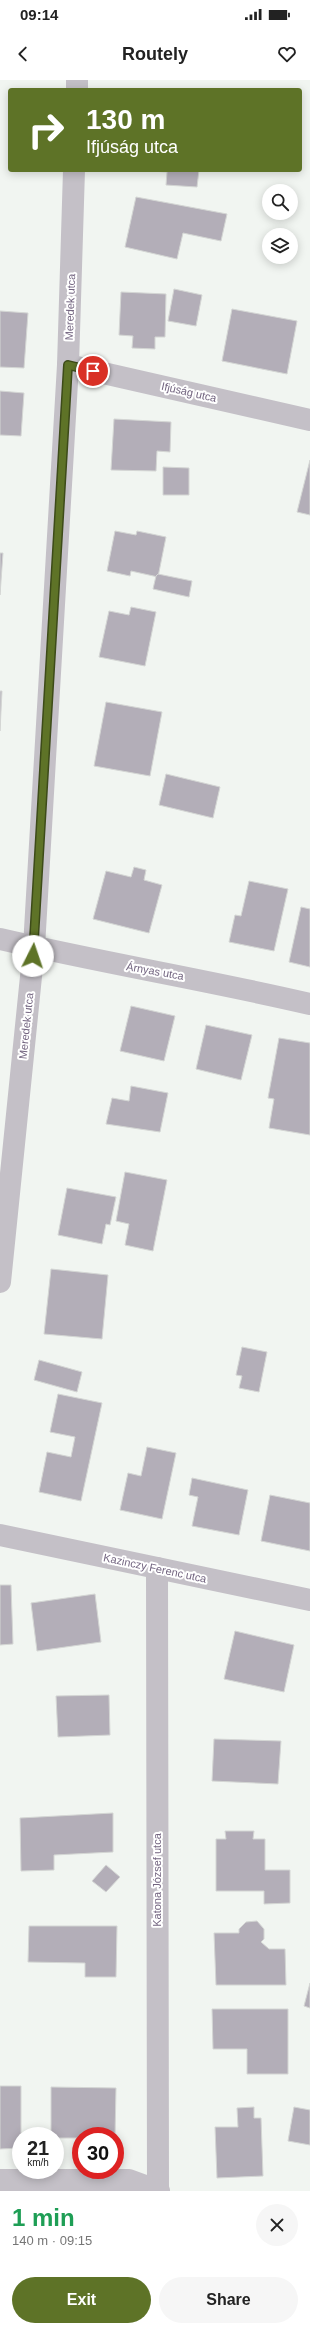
<!DOCTYPE html>
<html lang="en">
<head>
<meta charset="utf-8">
<style>
  body { margin:0; font-family:Helvetica,sans-serif; background:#f6f6f6; color:#222; height:100vh; display:flex; flex-direction:column; font-size:15px; white-space:nowrap }
  * { box-sizing:border-box; margin:0 }
  p { font-size:13px; color:#767676 }
  .icon { flex:none; width:22px; height:22px; fill:none; stroke:currentColor; stroke-width:2; stroke-linecap:round; stroke-linejoin:round }
  .map { position:relative; height:2111px; overflow:hidden }
  .details { display:flex; flex-direction:column; background:#fff; flex:1 }
  .details>* { flex:none }
  .top-card { position:absolute; left:8px; top:8px; width:294px; height:84px; border-radius:4px; box-shadow:0 2px 10px #0003; background:#5e7327; color:#fff; overflow:hidden }
  .fabs { position:absolute; left:262px; top:104px; display:grid; gap:8px }
  .fabs a { display:grid; place-items:center; width:36px; height:36px; border-radius:50%; background:#fff; box-shadow:0 2px 10px #0003; font-size:20px }
  .speed { position:absolute; left:12px; top:2047px; display:flex; gap:8px; font-size:20px; font-weight:700; text-align:center }
  .speed>* { display:grid; place-content:center; width:52px; height:52px; border-radius:50%; background:#fff; box-shadow:0 2px 10px #0003; line-height:1 }
  .speed small { font-size:10px; font-weight:400 }
  .speed .limit { border:6px solid #d22; background:#fff; color:#111 }
  .pin { position:absolute; display:grid; place-items:center; width:34px; height:34px; color:#fff; margin:-17px; border:2px solid #fff; border-radius:50%; box-shadow:0 1px 4px #0007 }
  .me { position:absolute; width:44px; margin:-22px; rotate:4deg; stroke-linejoin:round; filter:drop-shadow(0 0 3px #0008) }
  .turn { display:flex; align-items:center; gap:14px; height:84px; padding:0 12px; font-size:18px }
  .turn .icon { width:52px; height:52px; stroke-width:2.5 }
  .turn b { display:block; font-size:28px; line-height:34px }
  .round { display:grid; place-items:center; flex:none; width:42px; height:42px; border-radius:21px; background:#f6f6f6 }
  .head { display:flex; align-items:center; justify-content:space-between; height:68px; padding:0 12px }
  h1 { font-size:24px; font-weight:800; line-height:30px; color:#1e9e55 }
  .cta { display:flex; gap:8px; margin-top:auto; padding:8px 12px }
  .cta a { flex:1; height:46px; border-radius:24px; background:#5e7327; color:#fff; font-size:16px; font-weight:800; line-height:46px; text-align:center }
  .cta a+a { background:#f6f6f6; color:#222 }
  .status { display:flex; justify-content:space-between; align-items:center; height:28px; padding:0 20px; background:#fff; direction:ltr }
  .status svg { height:11px; fill:currentColor }
  header { display:flex; justify-content:space-between; align-items:center; height:52px; padding:0 12px; background:#fff; font-size:18px; font-weight:800 }
  .map>svg:first-child { display:block }
  .building { fill:#b3aeb8; stroke:#d4d6d4 }
  .lines { fill:none; stroke-linecap:round; stroke-linejoin:round }
  .minor { stroke:#c4c0c7; stroke-width:22 }
  .route-casing { stroke:#3d4b19; stroke-width:10 }
  .route { stroke:#5e7327; stroke-width:7 }
  .labels { text-anchor:middle; dominant-baseline:central; stroke-width:4; stroke-linejoin:round; paint-order:stroke }
  .street-label { font-size:11px; fill:#736580; stroke:#fff }
</style>
</head>
<body>
<div class="status"><b>09:14</b><svg viewBox="0 0 49 12"><path d="M0 12V9h3v3zM5 12V6h3v6zM10 12V3h3v9zM15 12V0h3v12zM26 1h20v11H26zM47 4h2v5h-2z"/></svg></div>
<header><svg class="icon" aria-label="back" viewBox="0 0 24 24"><path d="M15 5l-7 7 7 7"/></svg>Routely<svg class="icon" aria-label="heart" viewBox="0 0 24 24"><path d="M12 20l-8-8c-3-5 5-10 8-4 3-6 11-1 8 4z"/></svg></header>
<div class="map">
<svg width="310" height="2111" viewBox="0 0 310 2111">
  <rect width="100%" height="100%" fill="#f1f5f1"/>
  <g class="building">
    <polygon points="136,90 199,90 197,107 166,105 167,92"/>
    <polygon points="136,117 227,134 221,161 183,153 177,179 125,167"/>
    <polygon points="174,209 202,215 196,246 168,241"/>
    <polygon points="121,212 166,214 165,257 155,257 155,269 132,268 133,256 119,255"/>
    <polygon points="232,229 297,241 287,294 222,281"/>
    <polygon points="0,231 28,233 24,288 0,287"/>
    <polygon points="0,311 24,313 21,356 0,355"/>
    <polygon points="114,339 171,342 170,372 157,371 156,391 111,390"/>
    <polygon points="310,380 310,435 297,432"/>
    <polygon points="163,387 189,388 189,415 163,415"/>
    <polygon points="115,451 136,455 137,451 166,457 158,497 131,491 130,496 107,491"/>
    <polygon points="0,473 3,473 0,515"/>
    <polygon points="158,494 192,501 189,517 153,509 156,496"/>
    <polygon points="131,527 156,532 145,586 99,577 109,531 129,535"/>
    <polygon points="0,611 2,611 0,651"/>
    <polygon points="106,622 162,632 150,696 94,686"/>
    <polygon points="166,694 220,707 213,738 159,725"/>
    <polygon points="134,787 146,790 144,800 162,805 149,853 93,839 106,791 131,797"/>
    <polygon points="249,801 288,809 274,871 229,862 235,835 241,836"/>
    <polygon points="301,827 310,829 310,887 289,882"/>
    <polygon points="131,926 175,936 164,981 120,971"/>
    <polygon points="206,945 252,955 241,1000 196,989"/>
    <polygon points="279,958 310,963 310,1055 269,1048 274,1019 268,1018"/>
    <polygon points="131,1006 168,1013 160,1052 106,1044 112,1018 129,1021"/>
    <polygon points="125,1092 167,1100 153,1171 125,1165 129,1144 116,1141"/>
    <polygon points="67,1108 116,1117 110,1145 106,1144 102,1164 58,1155"/>
    <polygon points="51,1189 108,1195 102,1259 44,1254"/>
    <polygon points="242,1267 267,1272 259,1312 239,1308 242,1296 236,1295"/>
    <polygon points="39,1280 82,1292 77,1312 34,1300"/>
    <polygon points="58,1314 102,1323 81,1421 39,1412 47,1372 71,1377 75,1357 50,1352"/>
    <polygon points="147,1367 176,1373 162,1439 120,1430 128,1393 141,1396"/>
    <polygon points="192,1398 248,1410 239,1455 192,1446 198,1417 189,1415"/>
    <polygon points="270,1415 310,1423 310,1471 261,1461"/>
    <polygon points="0,1505 11,1505 13,1564 0,1565"/>
    <polygon points="95,1514 101,1562 37,1571 31,1523"/>
    <polygon points="235,1551 294,1565 284,1612 224,1599"/>
    <polygon points="109,1615 110,1655 58,1657 56,1616"/>
    <polygon points="214,1659 281,1661 278,1704 212,1701"/>
    <polygon points="113,1733 113,1772 54,1775 54,1790 21,1791 20,1738"/>
    <polygon points="225,1751 254,1751 253,1759 265,1759 265,1790 290,1790 290,1823 264,1824 264,1811 216,1811 216,1759 226,1759"/>
    <polygon points="106,1785 120,1797 106,1812 92,1801"/>
    <polygon points="257,1841 264,1849 264,1859 261,1862 269,1869 285,1869 286,1905 216,1905 214,1853 239,1853 239,1849 246,1842"/>
    <polygon points="29,1846 117,1846 116,1897 85,1897 85,1883 28,1882"/>
    <polygon points="310,1903 310,1928 304,1926"/>
    <polygon points="212,1929 288,1929 288,1994 247,1994 247,1969 213,1969"/>
    <polygon points="0,2006 21,2006 21,2068 0,2069"/>
    <polygon points="51,2007 116,2008 115,2056 81,2056 81,2058 55,2058 55,2056 51,2056"/>
    <polygon points="254,2027 254,2038 261,2038 263,2096 217,2098 215,2047 238,2047 237,2028"/>
    <polygon points="294,2027 310,2030 310,2065 288,2061"/>
  </g>
  <g class="lines">
    <g class="minor">
      <polyline points="77,10 77,0"/>
      <polyline points="68,285 310,340"/>
      <path d="M0,859C103,883 207,900 310,924"/>
      <polyline points="0,1202 34,867 68,285 74,90"/>
      <polyline points="0,1455 310,1520"/>
      <polyline points="157,1488 158,2111"/>
      <polyline points="0,2100 129,2100 159,2111"/>
    </g>
  </g>
  <g class="lines">
    <defs>
      <polyline id="route" points="33,876 68,285 93,291"/>
    </defs>
    <use href="#route" class="route-casing"/>
    <use href="#route" class="route"/>
  </g>
  <g class="labels">
    <g class="street-label">
      <text transform="translate(70 227) rotate(-88)">Meredek utca</text>
      <text transform="translate(189 312) rotate(13)">Ifjúság utca</text>
      <text transform="translate(155 891) rotate(10)">Árnyas utca</text>
      <text transform="translate(26 946) rotate(-84)">Meredek utca</text>
      <text transform="translate(155 1488) rotate(12)">Kazinczy Ferenc utca</text>
      <text transform="translate(157 1800) rotate(-90)">Katona József utca</text>
    </g>
  </g>
</svg>
<div class="fabs">
<a><svg class="icon" aria-label="search" viewBox="0 0 24 24"><circle cx="10" cy="10" r="6"/><path d="M15 15l6 6"/></svg></a>
<a><svg class="icon" aria-label="layers" viewBox="0 0 24 24"><path d="M12 4l9 5-9 5-9-5zM3 14l9 5 9-5"/></svg></a>
</div>
<div class="speed"><div>21<small>km/h</small></div><div class="limit">30</div></div>
<div class="pin" style="left:93px;top:291px;background:#d93025"><svg class="icon" aria-label="arrive" viewBox="0 0 24 24"><path d="M6 21V4h12l-3 4 3 4H6"/></svg></div>
<svg class="me" style="left:33px;top:876px" viewBox="-20 -20 40 40"><circle r="19" fill="#fff"/><path d="M0-13L10 11 0 6-10 11z" fill="#5e7327"/></svg>
<div class="top-card">
<div class="turn"><svg class="icon" aria-label="right" viewBox="0 0 24 24"><path d="M7 20v-9h11M14 6l5 5-5 5"/></svg><div><b>130 m</b>Ifjúság utca</div></div>
</div>
</div>
<section class="details">
<div class="head"><div><h1>1 min</h1><p>140 m · 09:15</p></div><a class="round"><svg class="icon" aria-label="close" viewBox="0 0 24 24"><path d="M6 6l12 12M18 6L6 18"/></svg></a></div>
<div class="cta"><a>Exit</a><a>Share</a></div>
</section>
</body>
</html>
